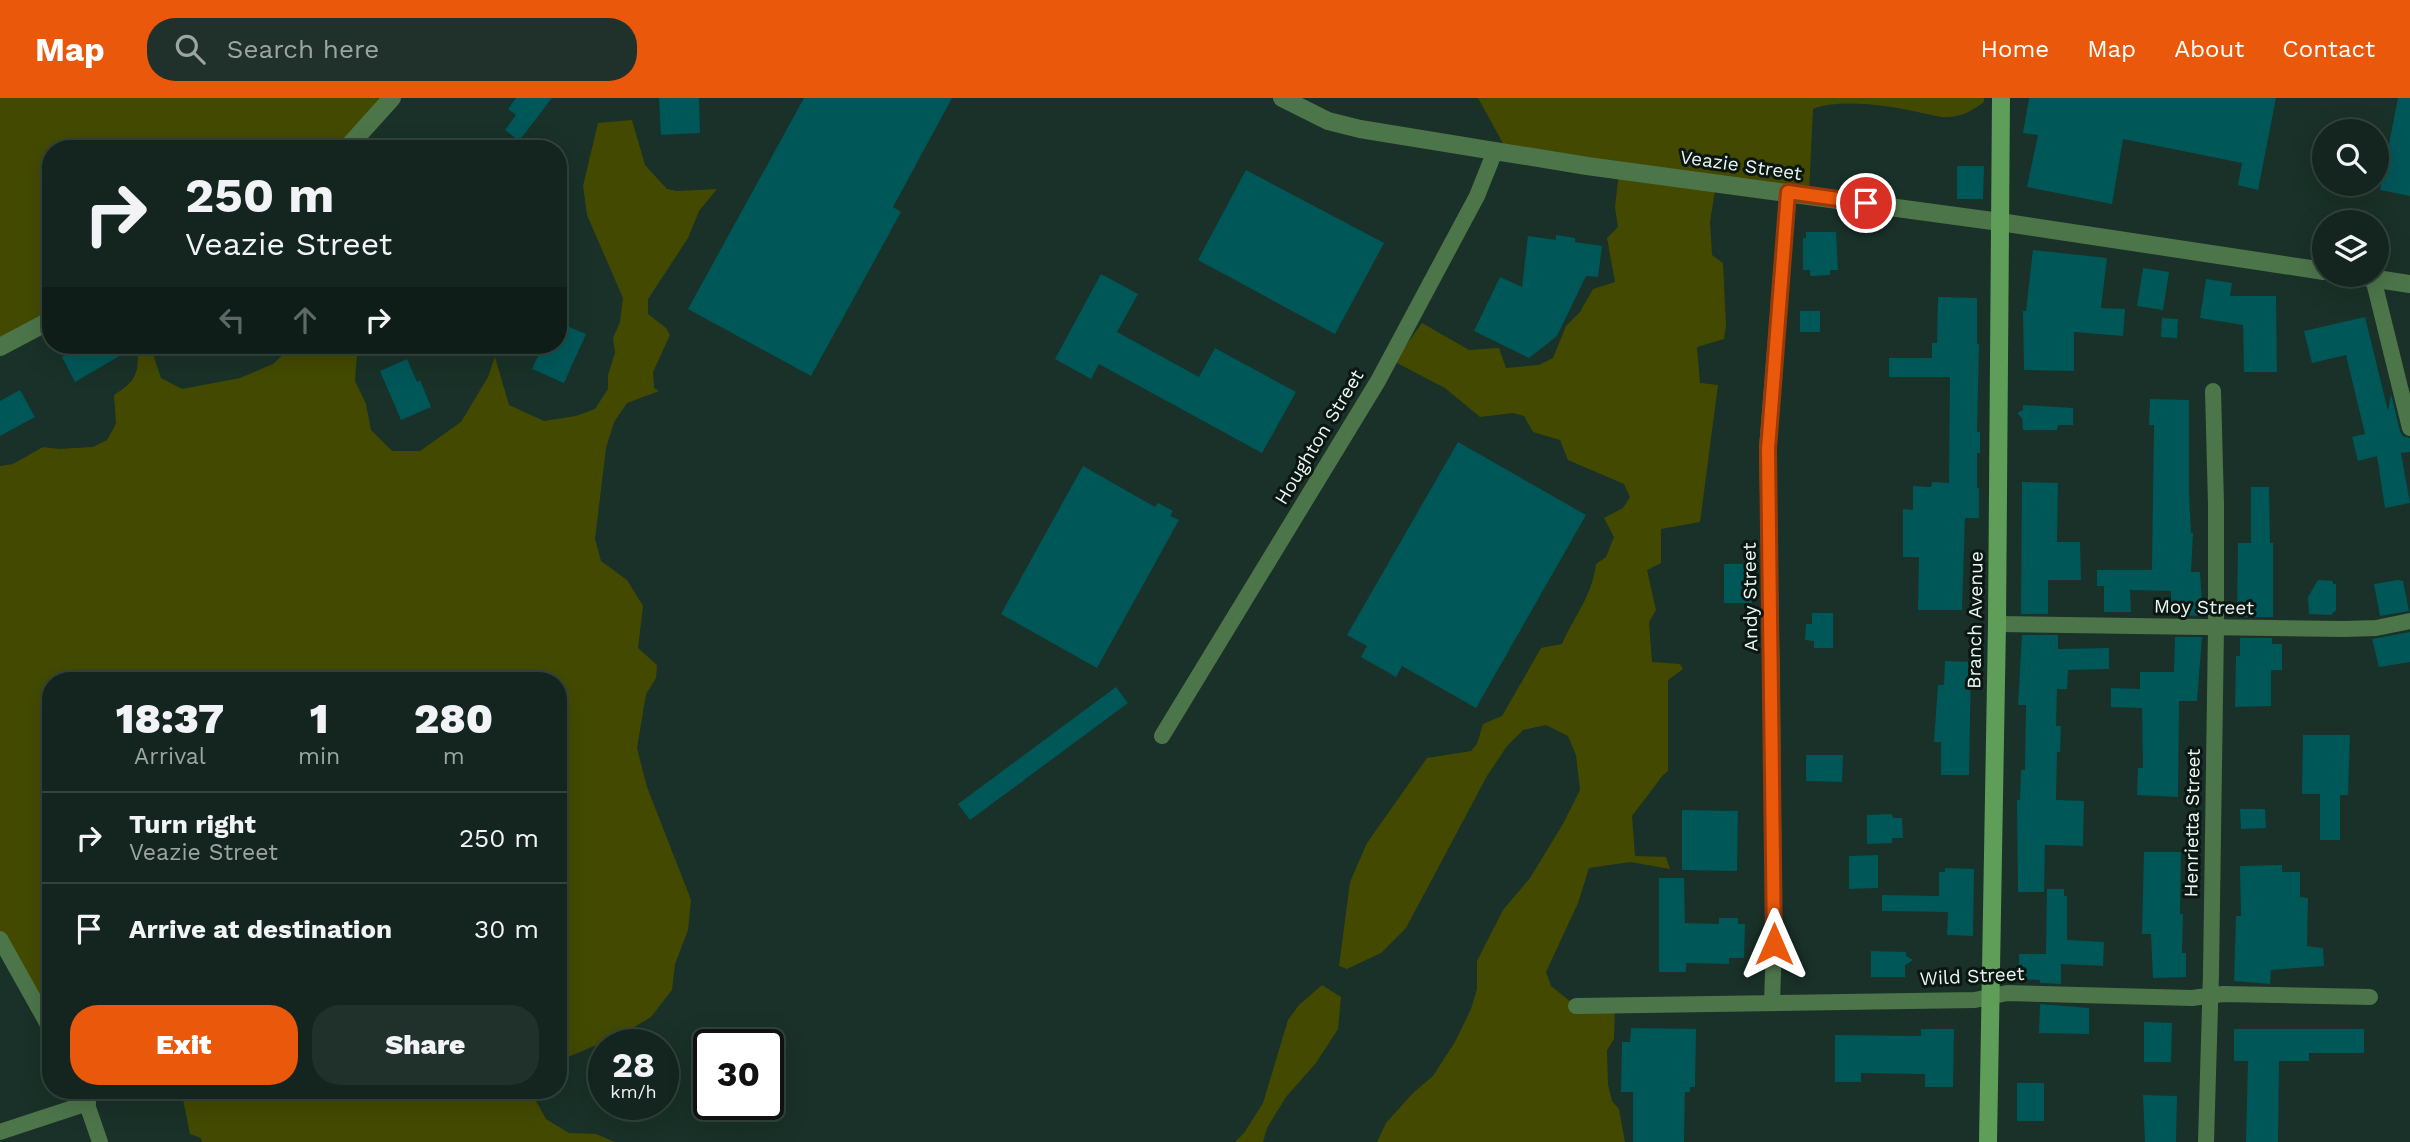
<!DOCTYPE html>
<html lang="en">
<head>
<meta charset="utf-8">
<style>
  body { margin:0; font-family:"Work Sans",sans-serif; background:#20312b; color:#f1f3f6; height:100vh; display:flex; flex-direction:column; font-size:26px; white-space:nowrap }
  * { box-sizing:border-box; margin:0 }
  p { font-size:23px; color:#9da5a4 }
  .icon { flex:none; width:38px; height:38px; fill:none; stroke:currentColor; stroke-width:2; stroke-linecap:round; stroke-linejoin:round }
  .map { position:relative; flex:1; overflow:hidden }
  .side { position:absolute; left:42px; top:574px; width:525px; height:427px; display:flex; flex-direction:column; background:#13251e; border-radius:28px; box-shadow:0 7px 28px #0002,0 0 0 2px #32423c }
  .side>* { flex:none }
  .top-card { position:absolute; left:42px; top:42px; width:525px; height:214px; border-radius:28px; box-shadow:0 7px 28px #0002,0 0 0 2px #32423c; background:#13251e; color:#f1f3f6; overflow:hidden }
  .fabs { position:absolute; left:2312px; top:21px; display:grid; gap:14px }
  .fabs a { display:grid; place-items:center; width:77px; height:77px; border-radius:50%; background:#13251e; box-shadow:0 7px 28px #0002,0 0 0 2px #32423c; font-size:35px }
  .speed { position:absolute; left:588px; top:931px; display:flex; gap:14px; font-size:35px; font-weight:700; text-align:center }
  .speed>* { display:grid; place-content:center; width:91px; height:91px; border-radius:50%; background:#13251e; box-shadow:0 7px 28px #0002,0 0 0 2px #32423c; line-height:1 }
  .speed small { font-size:18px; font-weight:400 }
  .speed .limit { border:4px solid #111; border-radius:10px; background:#fff; color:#111 }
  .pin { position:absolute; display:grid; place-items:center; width:60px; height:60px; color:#fff; margin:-30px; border:4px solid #fff; border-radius:50%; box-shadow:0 2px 7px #0007 }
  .me { position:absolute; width:77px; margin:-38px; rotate:0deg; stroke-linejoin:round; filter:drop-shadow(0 0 5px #0008) }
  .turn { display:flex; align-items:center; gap:24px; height:147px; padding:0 28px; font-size:32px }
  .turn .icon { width:91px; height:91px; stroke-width:2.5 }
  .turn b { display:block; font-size:49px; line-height:60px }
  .lanes { display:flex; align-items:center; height:66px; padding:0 28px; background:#0003; justify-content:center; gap:35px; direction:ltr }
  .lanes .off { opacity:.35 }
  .eta { display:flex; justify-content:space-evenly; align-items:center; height:119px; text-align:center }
  .eta b { font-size:42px; font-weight:800; line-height:49px }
  .button { display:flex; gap:14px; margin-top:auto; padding:14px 28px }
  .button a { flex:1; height:80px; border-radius:28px; background:#ea580c; color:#fff; font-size:28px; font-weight:800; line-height:80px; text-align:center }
  .button a+a { background:#20312b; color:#f1f3f6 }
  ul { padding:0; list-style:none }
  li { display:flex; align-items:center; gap:21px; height:91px; padding:0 28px; border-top:2px solid #32423c }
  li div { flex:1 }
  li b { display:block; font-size:26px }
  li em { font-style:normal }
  header { display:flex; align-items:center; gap:42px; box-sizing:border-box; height:98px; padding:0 35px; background:#ea580c; color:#fff }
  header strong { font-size:33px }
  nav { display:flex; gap:38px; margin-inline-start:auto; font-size:24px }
  .search { width:490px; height:63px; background:#20312b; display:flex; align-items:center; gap:18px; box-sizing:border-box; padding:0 24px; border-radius:28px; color:#9da5a4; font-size:26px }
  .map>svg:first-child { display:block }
  .green { fill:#434a00 }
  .building { fill:#005758 }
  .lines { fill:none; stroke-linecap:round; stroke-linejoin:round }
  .minor { stroke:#4d754a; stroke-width:16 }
  .tertiary { stroke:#4d754a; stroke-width:18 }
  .secondary { stroke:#5e9e58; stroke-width:18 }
  .route-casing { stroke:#983908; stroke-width:18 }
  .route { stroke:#ea580c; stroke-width:12 }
  .labels { text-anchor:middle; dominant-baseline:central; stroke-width:6; stroke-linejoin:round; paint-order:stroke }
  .street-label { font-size:19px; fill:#e9f7f1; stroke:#0c1612 }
</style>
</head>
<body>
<header>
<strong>Map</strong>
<div class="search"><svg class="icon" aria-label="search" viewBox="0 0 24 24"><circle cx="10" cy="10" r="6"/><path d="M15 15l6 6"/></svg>Search here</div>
<nav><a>Home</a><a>Map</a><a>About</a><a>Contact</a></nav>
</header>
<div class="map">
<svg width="2410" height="1044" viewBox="0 0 2410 1044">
  <rect width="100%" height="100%" fill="#193128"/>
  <g class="green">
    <polygon points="0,0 400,0 359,51 51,51 51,226 0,253"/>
    <path d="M1478,0H1984V4C1973,12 1963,18 1949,19C1940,20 1930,16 1922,15C1893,8 1839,0 1813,11L1809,94L1716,86L1710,124L1712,157L1723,165L1726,228L1724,241L1697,249L1700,285L1718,287L1700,424L1661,431V465L1647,472L1656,512L1649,524L1652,564L1680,566L1683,571L1668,582V673L1663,677L1632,718L1635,758L1666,759L1670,771L1630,764L1589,770L1578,805L1546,874L1551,888L1576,908H1615L1614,941L1607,952L1608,987L1612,1003L1619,1011L1625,1044H1377L1386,1025L1413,995L1433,978L1455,944L1471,911L1477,891V863L1503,812L1530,780L1563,726L1580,692L1576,657L1568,638L1546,627L1523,632L1507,648L1487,678L1406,830L1381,855L1347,871L1339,868L1350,784L1367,745L1427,660L1471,653L1477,646L1483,626L1502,618L1541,550L1562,546C1575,517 1592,498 1596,466L1606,459L1614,439L1604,420L1623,410L1630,399L1624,386L1568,362L1560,342L1533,334L1524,318L1513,315L1480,319L1445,290L1397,265L1399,257L1422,225L1469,252L1499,250L1506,270L1539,267L1553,260L1566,228L1580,214L1593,191L1615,184L1607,140L1618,129L1615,109L1619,74L1504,47Z"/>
    <path d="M632,22L645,67L667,91L677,93L717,91L699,113L688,140L648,201V216L666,230L670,237L653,274L654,290L659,293L627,305L614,324L606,350L595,441L601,463L627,482L643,508L638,550L657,567L656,580L646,596L637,650L647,689L691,802L688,832L675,866L672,892L651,919L621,937L558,963V583H51V938L0,850V368L13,366L43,349L59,351L93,349L107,342L116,326L114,297C138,283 139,273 137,247H150L161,280L182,291L240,280L273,266L294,247H341L357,257L355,283L366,306L371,332L392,353H420L461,324L488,279L495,259L509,307L544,323L576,318L595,311L608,291V277L615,255L613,240L620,224L623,200L587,117L583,88L598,25Z"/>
    <polygon points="1322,887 1341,899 1338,931 1316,965 1286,999 1267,1030 1263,1044 1235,1044 1244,1035 1263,1005 1288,922 1299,907"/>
    <polygon points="171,992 534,992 535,1001 546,1021 569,1035 596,1036 615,1044 202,1044 201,1040 190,1036 183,1001"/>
  </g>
  <g class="building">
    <polygon points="516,0 552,0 519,43 505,32 516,17 508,11"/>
    <polygon points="659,0 699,0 700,35 661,37"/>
    <polygon points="804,0 952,0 893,109 901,114 811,278 688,211"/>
    <polygon points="2029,0 2276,0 2258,92 2238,87 2242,65 2123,41 2112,106 2027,89 2038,37 2023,35"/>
    <polygon points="2398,0 2410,0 2410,98 2380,92"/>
    <polygon points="1957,68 1984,68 1983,101 1957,101"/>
    <polygon points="1246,72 1384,145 1335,236 1198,162"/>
    <polygon points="1806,134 1836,134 1838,172 1830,172 1830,177 1810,178 1810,172 1803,172 1803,140 1806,140"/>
    <polygon points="1556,137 1575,140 1575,144 1602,148 1598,179 1586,178 1557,238 1529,260 1474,233 1500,179 1522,189 1528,138 1556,142"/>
    <polygon points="2033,152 2107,160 2101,210 2125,211 2123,238 2074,234 2074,273 2024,272 2023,213 2026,213"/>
    <polygon points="2143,170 2169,174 2163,212 2137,208"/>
    <polygon points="1101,176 1138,196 1117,234 1199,279 1215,250 1296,294 1262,355 1099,266 1091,281 1055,261"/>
    <polygon points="2206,181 2232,185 2230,198 2276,198 2277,274 2244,274 2243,227 2200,220"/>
    <polygon points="1938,199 1977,200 1977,246 1979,246 1977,334 1980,334 1980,355 1977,355 1977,390 1979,390 1979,420 1965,420 1962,512 1918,512 1919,459 1903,459 1903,411 1913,412 1913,388 1931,389 1932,384 1949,385 1950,279 1889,279 1889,260 1932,260 1932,245 1937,245"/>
    <rect x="1800" y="213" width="20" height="21"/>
    <polygon points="2365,219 2388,313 2391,296 2400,333 2403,338 2410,340 2410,354 2401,355 2410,405 2385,410 2377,358 2358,363 2352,339 2365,336 2346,257 2312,265 2304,233"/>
    <polygon points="2162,220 2178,221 2177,240 2161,239"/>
    <polygon points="562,226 586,236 564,285 532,271 543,247 551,250 553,247 558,247 558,235"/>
    <polygon points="73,247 138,247 75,284 62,259 75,252"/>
    <polygon points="407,261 417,284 420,282 431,309 401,322 380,273"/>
    <polygon points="20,292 35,319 0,338 0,303"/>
    <polygon points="2150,301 2189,302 2189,395 2191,435 2193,435 2191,474 2200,474 2202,505 2199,518 2171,516 2171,493 2130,492 2131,514 2104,514 2104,488 2097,488 2097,472 2152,472 2154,327 2149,327"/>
    <polygon points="2023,307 2073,310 2073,327 2058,327 2057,332 2023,332 2022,320 2017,315 2023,312"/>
    <polygon points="1458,344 1586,417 1476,610 1402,568 1396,579 1361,559 1367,548 1347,537"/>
    <polygon points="1083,368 1155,409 1158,405 1173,413 1170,418 1179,422 1097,570 1001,516"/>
    <polygon points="2022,384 2058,385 2057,444 2080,444 2081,482 2048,482 2048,516 2021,516"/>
    <polygon points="2251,389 2269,389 2270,445 2273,445 2273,519 2241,519 2241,515 2237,515 2238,445 2251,445"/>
    <rect x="1724" y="466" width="28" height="39"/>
    <polygon points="2318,482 2333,483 2333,486 2336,486 2336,512 2331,517 2309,516 2308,499"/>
    <polygon points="2398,482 2403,483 2409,513 2380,518 2374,486"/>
    <polygon points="1812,515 1833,515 1833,550 1814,550 1814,543 1805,542 1806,526 1812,526"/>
    <polygon points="2410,534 2410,564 2379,569 2372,541"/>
    <polygon points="2022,537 2058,537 2058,551 2109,550 2109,571 2068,572 2067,591 2057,591 2056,628 2061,628 2060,654 2057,654 2056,702 2084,703 2083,748 2045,747 2044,794 2018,794 2017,702 2020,702 2021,672 2025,672 2026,607 2018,607"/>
    <polygon points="2175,539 2202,539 2197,603 2179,603 2178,699 2137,697 2138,670 2143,670 2142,610 2111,609 2111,590 2140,591 2140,574 2174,574"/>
    <polygon points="2240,540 2272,540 2272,546 2282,546 2282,572 2271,572 2271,608 2235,609 2236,558 2240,558"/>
    <polygon points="1945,563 1971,564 1969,677 1941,677 1941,644 1934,644 1938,587 1944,587"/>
    <polygon points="1116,589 1128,605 970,722 958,706"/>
    <polygon points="2303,637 2350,637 2348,697 2340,697 2340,742 2320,742 2320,696 2302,696"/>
    <polygon points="1806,657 1843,657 1842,684 1806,683"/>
    <polygon points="2240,711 2265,711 2266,730 2241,731"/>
    <polygon points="1682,712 1738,713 1737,773 1682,772"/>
    <polygon points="1892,716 1893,720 1902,720 1903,740 1892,740 1892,745 1867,746 1867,717"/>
    <polygon points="2144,754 2181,754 2180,816 2183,816 2182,855 2186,855 2186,879 2153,880 2151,836 2142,836"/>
    <polygon points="1878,757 1878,790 1849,791 1849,758"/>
    <polygon points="2282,767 2282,774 2300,774 2300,799 2308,800 2307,848 2323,850 2324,868 2271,872 2270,886 2234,883 2236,818 2241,818 2240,768"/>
    <polygon points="1945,770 1974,771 1973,838 1947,837 1948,814 1882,813 1882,797 1939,798 1939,774 1945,774"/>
    <polygon points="1659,780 1684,780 1685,825 1719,826 1719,820 1738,820 1738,826 1745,826 1744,860 1729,860 1729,866 1686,865 1686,874 1659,874"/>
    <polygon points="2047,791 2064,791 2064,798 2067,798 2067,842 2104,844 2103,868 2061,866 2061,886 2040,885 2040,882 2019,881 2019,856 2046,856"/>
    <polygon points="1871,853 1906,854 1906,858 1913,862 1905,867 1905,879 1871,879"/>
    <polygon points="2040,906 2089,910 2089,936 2039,935"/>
    <polygon points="2144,924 2172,925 2171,964 2144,964"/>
    <polygon points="1631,930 1696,931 1695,989 1690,989 1690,994 1685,994 1684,1044 1633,1044 1633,994 1621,994 1622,944 1630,944"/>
    <polygon points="1921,931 1954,931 1953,989 1925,989 1925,976 1861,975 1861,984 1835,984 1835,937 1921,938"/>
    <polygon points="2234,931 2364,931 2364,955 2309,955 2309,963 2279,963 2278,1044 2246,1044 2248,963 2234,963"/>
    <rect x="2017" y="985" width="27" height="38"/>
    <polygon points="2143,997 2177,998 2176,1044 2145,1044"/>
  </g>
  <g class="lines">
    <g class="minor">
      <polyline points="2373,180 2410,330"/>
      <polyline points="1997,526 2344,531 2376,530 2410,523"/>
      <polyline points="1162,638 1378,283 1477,98 1495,53"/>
      <polyline points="0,841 51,932"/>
      <polyline points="1772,904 1774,846 1772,581 1767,351 1788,94"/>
      <polyline points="1576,908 1975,902 2007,895 2192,900 2223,896 2370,899"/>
      <polyline points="82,992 100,1044"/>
      <polyline points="0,1034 88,1005"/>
      <polyline points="2206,1044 2211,875 2216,530 2216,406 2213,293"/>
    </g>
    <g class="tertiary">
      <polyline points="1282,0 1328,23 1360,31 1587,68 2000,124 2324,173"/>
      <polyline points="346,51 392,0"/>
      <polyline points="2351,177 2410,186"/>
      <polyline points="0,249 51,222"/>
    </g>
    <polyline class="secondary" points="1988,1044 1997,526 2001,0"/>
  </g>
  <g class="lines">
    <defs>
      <polyline id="route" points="1774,846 1768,351 1788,94 1866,105"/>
    </defs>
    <use href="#route" class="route-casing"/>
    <use href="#route" class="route"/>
  </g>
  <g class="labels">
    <g class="street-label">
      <text transform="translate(1741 67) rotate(8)">Veazie Street</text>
      <text transform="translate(1319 339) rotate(-59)">Houghton Street</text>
      <text transform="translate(1750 499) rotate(-91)">Andy Street</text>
      <text transform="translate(2204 509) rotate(1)">Moy Street</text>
      <text transform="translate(1975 522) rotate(-89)">Branch Avenue</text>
      <text transform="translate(2192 725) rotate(-89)">Henrietta Street</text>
      <text transform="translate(1972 878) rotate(-3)">Wild Street</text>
    </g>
  </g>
</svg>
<div class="fabs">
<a><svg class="icon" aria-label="search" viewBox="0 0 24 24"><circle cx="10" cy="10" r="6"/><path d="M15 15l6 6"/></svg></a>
<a><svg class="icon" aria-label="layers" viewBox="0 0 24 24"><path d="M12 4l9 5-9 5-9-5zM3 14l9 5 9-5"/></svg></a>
</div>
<div class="speed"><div>28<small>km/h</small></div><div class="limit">30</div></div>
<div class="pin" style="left:1866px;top:105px;background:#d93025"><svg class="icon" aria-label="arrive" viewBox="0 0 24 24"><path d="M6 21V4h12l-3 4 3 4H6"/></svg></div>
<svg class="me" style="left:1774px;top:846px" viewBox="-20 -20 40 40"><path d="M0-17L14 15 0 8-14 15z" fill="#ea580c" stroke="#fff" stroke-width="4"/></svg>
<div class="top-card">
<div class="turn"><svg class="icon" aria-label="right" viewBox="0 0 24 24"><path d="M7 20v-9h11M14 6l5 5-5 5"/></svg><div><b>250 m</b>Veazie Street</div></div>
<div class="lanes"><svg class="icon off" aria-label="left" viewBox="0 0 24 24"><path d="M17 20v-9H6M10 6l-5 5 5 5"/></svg><svg class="icon off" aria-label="ahead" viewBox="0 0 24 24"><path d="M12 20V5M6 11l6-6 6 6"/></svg><svg class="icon" aria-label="right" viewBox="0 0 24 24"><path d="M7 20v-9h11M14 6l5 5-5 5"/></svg></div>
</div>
<section class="side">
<div class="eta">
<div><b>18:37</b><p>Arrival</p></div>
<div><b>1</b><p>min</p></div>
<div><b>280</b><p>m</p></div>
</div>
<ul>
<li><svg class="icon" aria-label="right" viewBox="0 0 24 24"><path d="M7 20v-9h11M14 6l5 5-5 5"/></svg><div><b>Turn right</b><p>Veazie Street</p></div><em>250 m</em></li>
<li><svg class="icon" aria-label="arrive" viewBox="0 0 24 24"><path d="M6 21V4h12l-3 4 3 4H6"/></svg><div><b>Arrive at destination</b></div><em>30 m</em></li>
</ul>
<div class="button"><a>Exit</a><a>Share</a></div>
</section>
</div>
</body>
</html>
